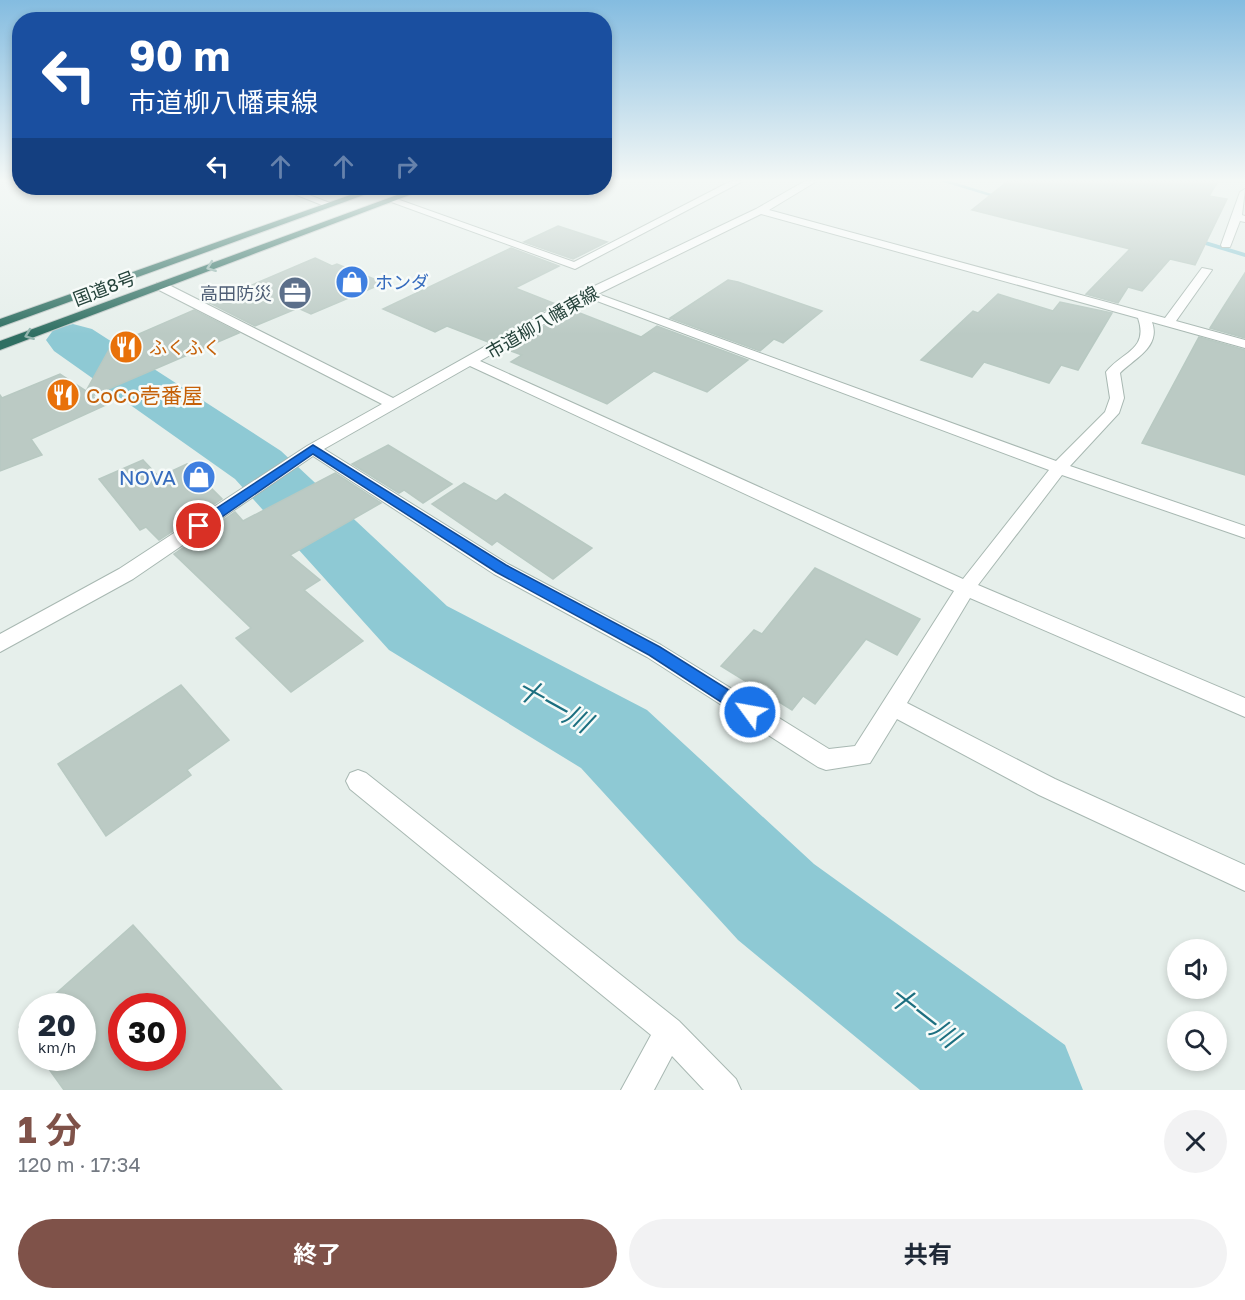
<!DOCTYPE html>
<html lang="ja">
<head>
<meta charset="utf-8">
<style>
  body { margin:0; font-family:"Golos Text","Noto Sans JP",sans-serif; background:#f2f2f3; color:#1f2937; height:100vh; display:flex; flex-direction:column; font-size:22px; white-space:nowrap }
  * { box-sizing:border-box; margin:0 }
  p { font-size:20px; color:#747a83 }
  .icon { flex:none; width:33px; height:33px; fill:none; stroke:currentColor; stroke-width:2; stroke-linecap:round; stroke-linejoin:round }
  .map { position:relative; height:1090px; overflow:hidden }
  .details { display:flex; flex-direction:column; background:#fff; flex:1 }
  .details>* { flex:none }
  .hud { position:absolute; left:12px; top:12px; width:600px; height:183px; border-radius:24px; box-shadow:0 3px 9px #0003; background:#1a4fa0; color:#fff; overflow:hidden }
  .fabs { position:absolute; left:1167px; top:939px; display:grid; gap:12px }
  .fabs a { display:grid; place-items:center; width:60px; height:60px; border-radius:50%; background:#fff; box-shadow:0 3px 9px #0003; font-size:30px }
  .speed { position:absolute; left:18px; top:993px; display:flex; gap:12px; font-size:30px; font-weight:700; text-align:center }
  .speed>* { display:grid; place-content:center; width:78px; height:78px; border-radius:50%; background:#fff; box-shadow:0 3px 9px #0003; line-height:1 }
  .speed small { font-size:15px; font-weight:400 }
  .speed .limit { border:9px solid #d22; background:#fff; color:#111 }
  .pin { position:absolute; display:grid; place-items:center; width:51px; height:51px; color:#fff; margin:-26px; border:3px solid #fff; border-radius:50%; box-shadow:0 2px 6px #0007 }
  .me { position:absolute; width:66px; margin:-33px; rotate:302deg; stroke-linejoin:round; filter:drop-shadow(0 0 4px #0008) }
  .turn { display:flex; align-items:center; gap:21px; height:126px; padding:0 18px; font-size:27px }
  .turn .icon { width:78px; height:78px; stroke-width:2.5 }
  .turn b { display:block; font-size:42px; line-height:51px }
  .lanes { display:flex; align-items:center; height:57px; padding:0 18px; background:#0003; justify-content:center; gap:30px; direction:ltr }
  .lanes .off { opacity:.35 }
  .round { display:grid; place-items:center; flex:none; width:63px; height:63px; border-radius:32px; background:#f2f2f3 }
  .overview { display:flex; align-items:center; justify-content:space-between; height:102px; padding:0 18px }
  h1 { font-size:36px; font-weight:700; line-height:45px; color:#7f5249 }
  .cta { display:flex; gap:12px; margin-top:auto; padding:12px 18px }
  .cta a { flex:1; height:69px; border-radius:36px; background:#7f5249; color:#fff; font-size:24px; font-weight:700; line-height:69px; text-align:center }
  .cta a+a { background:#f2f2f3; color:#1f2937 }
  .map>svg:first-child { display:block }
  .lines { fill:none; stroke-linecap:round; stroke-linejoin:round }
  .stream { fill:#8ec9d4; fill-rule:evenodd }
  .river { fill:#8ec9d4; fill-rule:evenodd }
  .building { fill:#bbcac4; stroke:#b8c9c2; stroke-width:1.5; fill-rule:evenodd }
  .minor-casing { stroke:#a8b8b2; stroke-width:2 }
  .highway-casing { stroke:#c2cac8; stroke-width:2 }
  .minor { fill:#fff; fill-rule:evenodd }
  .highway { fill:#2f6f62; fill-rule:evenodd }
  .oneway { stroke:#93b5ae }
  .route { fill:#1a73e8; stroke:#114b97; stroke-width:1.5 }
  .labels { text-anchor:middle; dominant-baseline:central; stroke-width:5; stroke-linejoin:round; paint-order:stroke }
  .far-shop-label { font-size:18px; fill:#366cbe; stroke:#f7fbf9; text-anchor:start }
  .far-street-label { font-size:18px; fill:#24423a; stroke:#f7fbf9 }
  .far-service-label { font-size:18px; fill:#4e5e75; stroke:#f7fbf9; text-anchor:end }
  .far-food-label { font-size:18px; fill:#c56008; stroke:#f7fbf9; text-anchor:start }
  .food-label { font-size:21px; fill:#c56008; stroke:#f7fbf9; text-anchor:start }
  .shop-label { font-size:21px; fill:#366cbe; stroke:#f7fbf9; text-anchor:end }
  .near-water-label { font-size:27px; font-style:italic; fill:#1c6f80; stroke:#f7fbf9 }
</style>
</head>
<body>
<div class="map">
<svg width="1245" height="1090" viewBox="0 0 1245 1090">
  <rect width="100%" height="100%" fill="#e6efeb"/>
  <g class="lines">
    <g class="stream">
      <polygon points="940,181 950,181 1008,199 1003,200"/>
      <polygon points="1189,236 1245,253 1245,257 1189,240"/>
    </g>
    <polygon class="river" points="73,324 92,329 281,451 447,606 647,710 814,864 1065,1045 1083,1090 920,1090 738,940 581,768 389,650 235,479 54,351 46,340 54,329"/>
  </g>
  <g class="building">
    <polygon points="1008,181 1218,181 1209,196 1227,199 1195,265 1170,259 1142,291 1128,287 1118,303 1086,294 1130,249 972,210"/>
    <polygon points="558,226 607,242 573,259 524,242"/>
    <polygon points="511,248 559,266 515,288 556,304 488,342 447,326 435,332 383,309"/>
    <polygon points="315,258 332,266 337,264 384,283 311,314 298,308 255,326 210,303"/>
    <polygon points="1245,273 1245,338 1210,328"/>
    <polygon points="728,280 738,282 822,311 783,343 774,339 760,351 670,318"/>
    <polygon points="998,294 1053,311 1060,302 1112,313 1078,370 1061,365 1049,383 984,362 972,377 921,360 973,311 978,313"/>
    <polygon points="194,310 239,333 92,396 106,405 31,439 42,455 0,471 0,395 2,398 60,374 86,391 111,346"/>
    <polygon points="572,310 641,337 657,326 748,360 707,392 654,371 607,404 511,362 522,355 505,349"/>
    <polygon points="1199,337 1245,350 1245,475 1142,443"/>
    <polygon points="388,445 421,465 452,484 423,503 404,490 399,493 352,464"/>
    <polygon points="143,460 159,477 187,464 222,499 159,540 146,527 140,530 99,479"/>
    <polygon points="335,473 381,503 290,555 320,580 304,590 363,641 291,692 236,638 251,628 174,554 235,512 243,521"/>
    <polygon points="464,483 496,501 505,494 592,548 553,579 497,541 492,545 432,504"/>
    <polygon points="815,568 920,619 897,655 866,639 815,704 803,696 792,710 721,666 754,630 762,634"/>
    <polygon points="181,685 229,740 187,770 191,775 106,836 58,764"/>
    <path d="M133,925L282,1090H64L41,1058H82V1006H42ZM122,1006H172V1058H122Z"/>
    <polygon points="32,1016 32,1045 19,1027"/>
  </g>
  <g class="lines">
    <defs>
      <g id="minor">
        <polygon points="731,181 743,181 575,269 386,200 394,198 574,262"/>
        <path d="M805,181H817L769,210L1165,318L1202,268L1212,270L1176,321L1245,340V348L1152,322C1161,347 1135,358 1120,373L1124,398L1119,413L1070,466L1245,526V538L1062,475L978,585L1245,698V717L970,598L907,703L1055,779L1245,865V891L1039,795L897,719L870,763L826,770L818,767L647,657L494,574L313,456L133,579L0,652V634L119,569L307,446L382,404L157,289V283H165L393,398L584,291L756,209ZM761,214L1138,318C1149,350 1122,352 1106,372L1110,398L1105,412L1056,461L598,294ZM589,298L1049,470L963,579L480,361ZM470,366L954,591L855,746L829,749L661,645L508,564L324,449Z"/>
        <polygon points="279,188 291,188 335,205 327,207"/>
        <polygon points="1245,189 1242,215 1245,216 1245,222 1240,221 1230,247 1222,247 1221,245 1240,192"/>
        <polygon points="358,770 366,773 679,1021 736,1079 741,1090 704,1090 672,1056 654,1090 621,1090 651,1035 350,789 346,781 350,773"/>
      </g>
      <g id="highway">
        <polygon points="370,188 383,188 0,327 0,319"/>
        <polygon points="416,188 428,188 0,350 0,341"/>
      </g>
    </defs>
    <use href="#minor" class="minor-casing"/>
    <use href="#highway" class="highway-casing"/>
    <use href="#minor" class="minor"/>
    <use href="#highway" class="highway"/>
  </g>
  <defs><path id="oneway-chevron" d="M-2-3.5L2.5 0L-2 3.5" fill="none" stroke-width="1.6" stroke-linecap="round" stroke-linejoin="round" transform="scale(1.5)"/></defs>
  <g class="oneway">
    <use href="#oneway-chevron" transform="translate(211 267) rotate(159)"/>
    <use href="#oneway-chevron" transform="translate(29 335) rotate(159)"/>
  </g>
  <linearGradient id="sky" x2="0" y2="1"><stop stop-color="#84bce0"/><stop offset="0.54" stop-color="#f4f8f6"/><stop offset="1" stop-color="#f4f8f6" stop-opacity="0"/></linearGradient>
  <rect width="1245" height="334" fill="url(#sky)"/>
  <polygon class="route" points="313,445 506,565 660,647 756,707 758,712 756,717 744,717 649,655 496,572 313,454 203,530 194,530 194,523"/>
  <defs>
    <symbol id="shop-disc" viewBox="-11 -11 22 22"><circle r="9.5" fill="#3f7fe0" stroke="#f7fbf9"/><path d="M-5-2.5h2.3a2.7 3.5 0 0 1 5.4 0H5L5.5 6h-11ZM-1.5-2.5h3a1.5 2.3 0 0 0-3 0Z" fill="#fff"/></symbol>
    <symbol id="office-disc" viewBox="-11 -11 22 22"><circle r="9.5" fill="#5c6f8a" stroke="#f7fbf9"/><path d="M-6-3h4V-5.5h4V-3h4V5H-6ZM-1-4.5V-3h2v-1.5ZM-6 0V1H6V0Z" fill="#fff"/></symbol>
    <symbol id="restaurant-disc" viewBox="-11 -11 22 22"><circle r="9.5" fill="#e8710a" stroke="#f7fbf9"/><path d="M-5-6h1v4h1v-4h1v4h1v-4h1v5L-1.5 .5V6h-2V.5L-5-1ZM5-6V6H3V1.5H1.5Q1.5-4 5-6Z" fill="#fff"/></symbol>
  </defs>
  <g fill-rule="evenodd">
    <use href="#shop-disc" x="333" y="263" width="38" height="38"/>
    <use href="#office-disc" x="276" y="274" width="38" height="38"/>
    <use href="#restaurant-disc" x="107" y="328" width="38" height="38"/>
    <use href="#restaurant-disc" x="44" y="376" width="38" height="38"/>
    <use href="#shop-disc" x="180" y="458" width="38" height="38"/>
  </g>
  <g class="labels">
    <g class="far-shop-label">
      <text x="375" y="282">ホンダ</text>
    </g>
    <g class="far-street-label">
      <text transform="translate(104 288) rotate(-21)">国道8号</text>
      <text transform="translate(542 322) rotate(-30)">市道柳八幡東線</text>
    </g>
    <g class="far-service-label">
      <text x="272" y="293">高田防災</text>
    </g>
    <g class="far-food-label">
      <text x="149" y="347">ふくふく</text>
    </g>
    <g class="food-label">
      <text x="86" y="395">CoCo壱番屋</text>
    </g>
    <g class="shop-label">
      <text x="176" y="477">NOVA</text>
    </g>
    <g class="near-water-label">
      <text transform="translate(554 705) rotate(29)">十一川</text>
      <text transform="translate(924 1016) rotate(38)">十一川</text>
    </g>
  </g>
</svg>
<div class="fabs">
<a><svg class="icon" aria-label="sound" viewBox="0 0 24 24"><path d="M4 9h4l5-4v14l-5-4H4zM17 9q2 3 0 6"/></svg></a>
<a><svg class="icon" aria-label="search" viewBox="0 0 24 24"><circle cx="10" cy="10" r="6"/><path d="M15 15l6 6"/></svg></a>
</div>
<div class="speed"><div>20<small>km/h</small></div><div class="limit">30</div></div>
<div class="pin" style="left:199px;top:526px;background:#d93025"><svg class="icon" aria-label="arrive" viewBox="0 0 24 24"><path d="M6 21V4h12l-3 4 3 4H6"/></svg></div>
<svg class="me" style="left:750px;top:712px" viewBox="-20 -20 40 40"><circle r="17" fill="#1a73e8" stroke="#fff" stroke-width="3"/><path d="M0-11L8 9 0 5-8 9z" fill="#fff"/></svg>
<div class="hud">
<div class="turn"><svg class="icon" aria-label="left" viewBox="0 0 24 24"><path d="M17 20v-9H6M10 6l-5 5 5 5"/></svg><div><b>90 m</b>市道柳八幡東線</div></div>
<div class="lanes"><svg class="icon" aria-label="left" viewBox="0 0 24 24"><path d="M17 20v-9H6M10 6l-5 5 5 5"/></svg><svg class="icon off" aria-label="ahead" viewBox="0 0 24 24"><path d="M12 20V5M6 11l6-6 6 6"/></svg><svg class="icon off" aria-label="ahead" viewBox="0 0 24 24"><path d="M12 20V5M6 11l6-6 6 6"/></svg><svg class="icon off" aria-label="right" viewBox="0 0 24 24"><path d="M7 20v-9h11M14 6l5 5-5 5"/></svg></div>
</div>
</div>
<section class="details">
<div class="overview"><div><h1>1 分</h1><p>120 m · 17:34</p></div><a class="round"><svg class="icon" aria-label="close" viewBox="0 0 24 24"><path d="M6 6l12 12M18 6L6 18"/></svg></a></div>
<div class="cta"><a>終了</a><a>共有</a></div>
</section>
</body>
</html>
